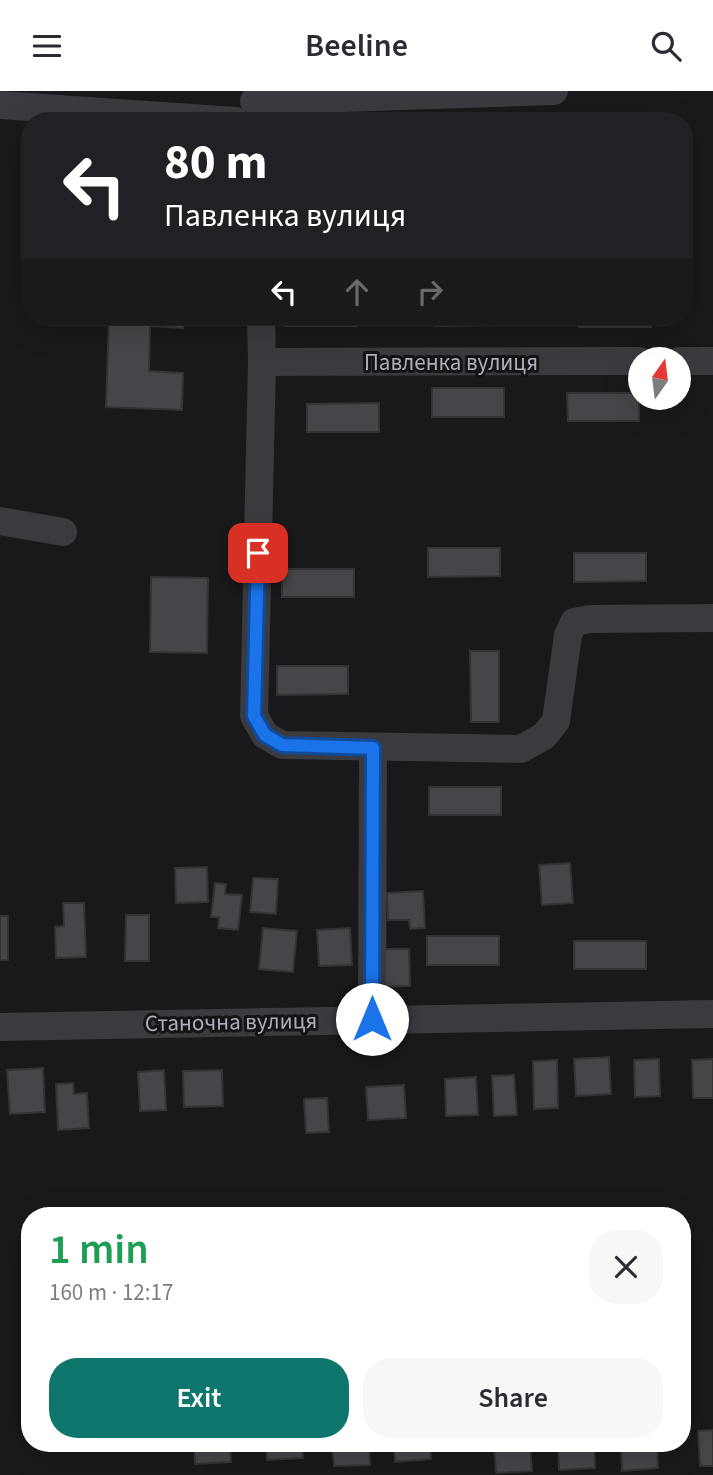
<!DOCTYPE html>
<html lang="en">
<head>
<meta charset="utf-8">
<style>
  body { margin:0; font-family:"Source Sans 3",sans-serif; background:#f7f7f7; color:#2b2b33; height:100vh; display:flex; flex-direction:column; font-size:26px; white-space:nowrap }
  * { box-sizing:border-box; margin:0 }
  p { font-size:23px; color:#7c7c81 }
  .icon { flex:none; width:38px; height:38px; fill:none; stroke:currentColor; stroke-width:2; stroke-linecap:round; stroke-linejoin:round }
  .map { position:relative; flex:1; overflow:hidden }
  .sheet { position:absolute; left:21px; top:1116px; width:670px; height:245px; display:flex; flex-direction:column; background:#fff; border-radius:28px; box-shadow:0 7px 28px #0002 }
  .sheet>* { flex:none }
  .guide { position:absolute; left:21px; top:21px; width:672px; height:214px; border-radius:28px; box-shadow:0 7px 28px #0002; background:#202124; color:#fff; overflow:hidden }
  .needle { width:46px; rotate:14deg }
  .fabs { position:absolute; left:628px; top:256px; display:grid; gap:14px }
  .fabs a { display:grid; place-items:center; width:63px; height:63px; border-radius:50%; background:#fff; box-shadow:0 7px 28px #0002; font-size:35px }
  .pin { position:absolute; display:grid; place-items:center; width:60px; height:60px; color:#fff; margin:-30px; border-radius:14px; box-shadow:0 4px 10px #0006 }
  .me { position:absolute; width:77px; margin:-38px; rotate:0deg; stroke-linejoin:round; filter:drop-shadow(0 0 5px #0008) }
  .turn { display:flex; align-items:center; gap:24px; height:147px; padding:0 28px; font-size:32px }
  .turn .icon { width:91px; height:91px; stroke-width:2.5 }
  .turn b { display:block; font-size:49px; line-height:60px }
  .lanes { display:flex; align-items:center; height:66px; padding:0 28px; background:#0003; justify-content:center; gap:35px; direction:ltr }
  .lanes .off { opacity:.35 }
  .round { display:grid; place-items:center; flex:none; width:74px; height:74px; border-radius:28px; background:#f7f7f7 }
  .head { display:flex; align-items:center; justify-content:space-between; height:119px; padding:0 28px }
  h1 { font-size:42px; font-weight:600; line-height:52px; color:#1e9e55 }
  .primary-button { display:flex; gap:14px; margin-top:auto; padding:14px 28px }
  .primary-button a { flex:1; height:80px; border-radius:28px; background:#0f766e; color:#fff; font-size:28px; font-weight:600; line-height:80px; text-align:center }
  .primary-button a+a { background:#f7f7f7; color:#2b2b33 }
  header { display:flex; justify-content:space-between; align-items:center; height:91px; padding:0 28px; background:#fff; font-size:32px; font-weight:600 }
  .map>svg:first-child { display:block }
  .building { fill:#46464a; stroke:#333336; stroke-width:2 }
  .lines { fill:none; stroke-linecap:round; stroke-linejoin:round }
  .street { stroke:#3a3a3f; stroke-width:28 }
  .route-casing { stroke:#114b97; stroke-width:18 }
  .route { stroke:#1a73e8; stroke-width:12 }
  .labels { text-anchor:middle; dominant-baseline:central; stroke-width:6; stroke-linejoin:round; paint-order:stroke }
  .street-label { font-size:23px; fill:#acafb9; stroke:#141315 }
</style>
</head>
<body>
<header><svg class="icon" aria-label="menu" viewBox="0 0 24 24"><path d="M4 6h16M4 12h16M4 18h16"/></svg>Beeline<svg class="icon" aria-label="search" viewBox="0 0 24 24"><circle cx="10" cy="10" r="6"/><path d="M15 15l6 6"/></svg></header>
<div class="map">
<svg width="713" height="1384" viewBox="0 0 713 1384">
  <rect width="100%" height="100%" fill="#19181a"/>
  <g class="building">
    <polygon points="109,226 183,226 183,237 150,235 149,280 183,282 182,319 106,316"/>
    <rect x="285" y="226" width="72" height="9"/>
    <polygon points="435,226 507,226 507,234 435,235"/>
    <rect x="579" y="226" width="72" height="10"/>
    <rect x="432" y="297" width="72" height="29"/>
    <polygon points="567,302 639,302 639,330 568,330"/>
    <polygon points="379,312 379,341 307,341 307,313"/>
    <polygon points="428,457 500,457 500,485 428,486"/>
    <polygon points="574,462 646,462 646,490 574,491"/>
    <rect x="282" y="478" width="72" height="28"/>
    <polygon points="151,486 208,487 207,562 150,561"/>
    <polygon points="470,560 499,560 499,631 471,631"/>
    <polygon points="277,575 348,575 348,603 277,604"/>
    <rect x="429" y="696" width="72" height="28"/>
    <polygon points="570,772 573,812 542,814 539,774"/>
    <polygon points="207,776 208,811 176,812 175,777"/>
    <polygon points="253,787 278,788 276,823 250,821"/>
    <polygon points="215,792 226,793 225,803 242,804 238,839 218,837 219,826 211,826"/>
    <polygon points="423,800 425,837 410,838 409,829 388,829 387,802"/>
    <polygon points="63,812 84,812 86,866 56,867 55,836 64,835"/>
    <polygon points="126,824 149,824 149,870 125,870"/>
    <rect x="0" y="825" width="8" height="44"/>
    <polygon points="263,837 297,840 293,881 259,878"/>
    <polygon points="350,837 352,874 319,875 317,839"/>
    <rect x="427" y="845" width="72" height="29"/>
    <rect x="574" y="850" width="72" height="28"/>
    <polygon points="379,858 409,858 410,895 380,896"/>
    <polygon points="609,966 611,1003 576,1005 574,968"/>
    <polygon points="659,968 660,1005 635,1006 634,969"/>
    <polygon points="713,968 713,1007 693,1007 692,969"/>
    <polygon points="557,969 558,1017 534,1018 533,970"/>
    <polygon points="43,977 45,1021 10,1023 7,979"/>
    <polygon points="164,979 166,1019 140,1020 138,981"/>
    <polygon points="222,979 223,1015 184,1016 183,980"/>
    <polygon points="514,984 517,1024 494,1025 492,985"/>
    <polygon points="476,986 478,1024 446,1025 445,988"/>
    <polygon points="73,992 74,1003 87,1002 89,1037 58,1039 56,993"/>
    <polygon points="404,994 406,1027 368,1029 366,996"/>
    <polygon points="327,1007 329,1041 306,1042 304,1008"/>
    <polygon points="713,1339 713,1375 700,1375 698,1340"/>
    <polygon points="194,1353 230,1353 231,1371 195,1373"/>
    <polygon points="266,1353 302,1353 303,1367 267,1369"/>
    <polygon points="332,1353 369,1353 370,1374 334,1375"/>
    <polygon points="394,1353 430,1353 431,1368 395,1371"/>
    <polygon points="494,1353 530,1353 532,1380 496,1382"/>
    <polygon points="558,1353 594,1353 595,1377 559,1379"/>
    <polygon points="621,1353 657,1353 658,1377 622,1380"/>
  </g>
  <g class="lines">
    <g class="street">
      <polyline points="254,10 554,0"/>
      <polyline points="0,14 236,30"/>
      <polyline points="261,226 262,271 254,625 265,644 282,654 521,658 544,645 556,630 568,544 574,531 590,528 713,527"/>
      <polyline points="679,270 713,270"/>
      <polyline points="262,271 640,270"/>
      <polyline points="0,430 63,441"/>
      <polyline points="372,928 373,657"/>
      <polyline points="0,936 713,923"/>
    </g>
  </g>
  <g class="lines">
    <defs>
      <polyline id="route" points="258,462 254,625 265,644 282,654 373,657 372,928"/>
    </defs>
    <use href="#route" class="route-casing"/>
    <use href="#route" class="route"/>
  </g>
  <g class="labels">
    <g class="street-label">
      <text x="451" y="271">Павленка вулиця</text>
      <text transform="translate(231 931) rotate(-1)">Станочна вулиця</text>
    </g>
  </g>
</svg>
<div class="fabs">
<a><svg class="needle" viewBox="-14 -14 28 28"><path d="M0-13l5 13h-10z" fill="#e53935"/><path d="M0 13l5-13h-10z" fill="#7c7c81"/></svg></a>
</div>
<div class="pin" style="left:258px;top:462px;background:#d93025"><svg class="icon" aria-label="arrive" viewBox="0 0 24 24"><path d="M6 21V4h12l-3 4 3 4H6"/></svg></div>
<svg class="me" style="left:372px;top:928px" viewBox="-20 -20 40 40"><circle r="19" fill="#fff"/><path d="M0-13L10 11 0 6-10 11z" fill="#1a73e8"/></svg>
<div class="guide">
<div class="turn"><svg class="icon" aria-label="left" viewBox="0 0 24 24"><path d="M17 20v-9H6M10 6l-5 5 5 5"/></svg><div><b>80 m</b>Павленка вулиця</div></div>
<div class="lanes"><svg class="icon" aria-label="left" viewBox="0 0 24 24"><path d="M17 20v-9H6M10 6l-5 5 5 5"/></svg><svg class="icon off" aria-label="ahead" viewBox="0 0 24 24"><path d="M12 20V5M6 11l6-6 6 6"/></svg><svg class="icon off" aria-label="right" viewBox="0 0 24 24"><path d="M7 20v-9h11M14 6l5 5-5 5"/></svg></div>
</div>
<section class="sheet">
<div class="head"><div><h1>1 min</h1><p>160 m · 12:17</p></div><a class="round"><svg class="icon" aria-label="close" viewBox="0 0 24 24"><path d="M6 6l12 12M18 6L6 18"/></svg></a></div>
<div class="primary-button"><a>Exit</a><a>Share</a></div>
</section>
</div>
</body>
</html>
